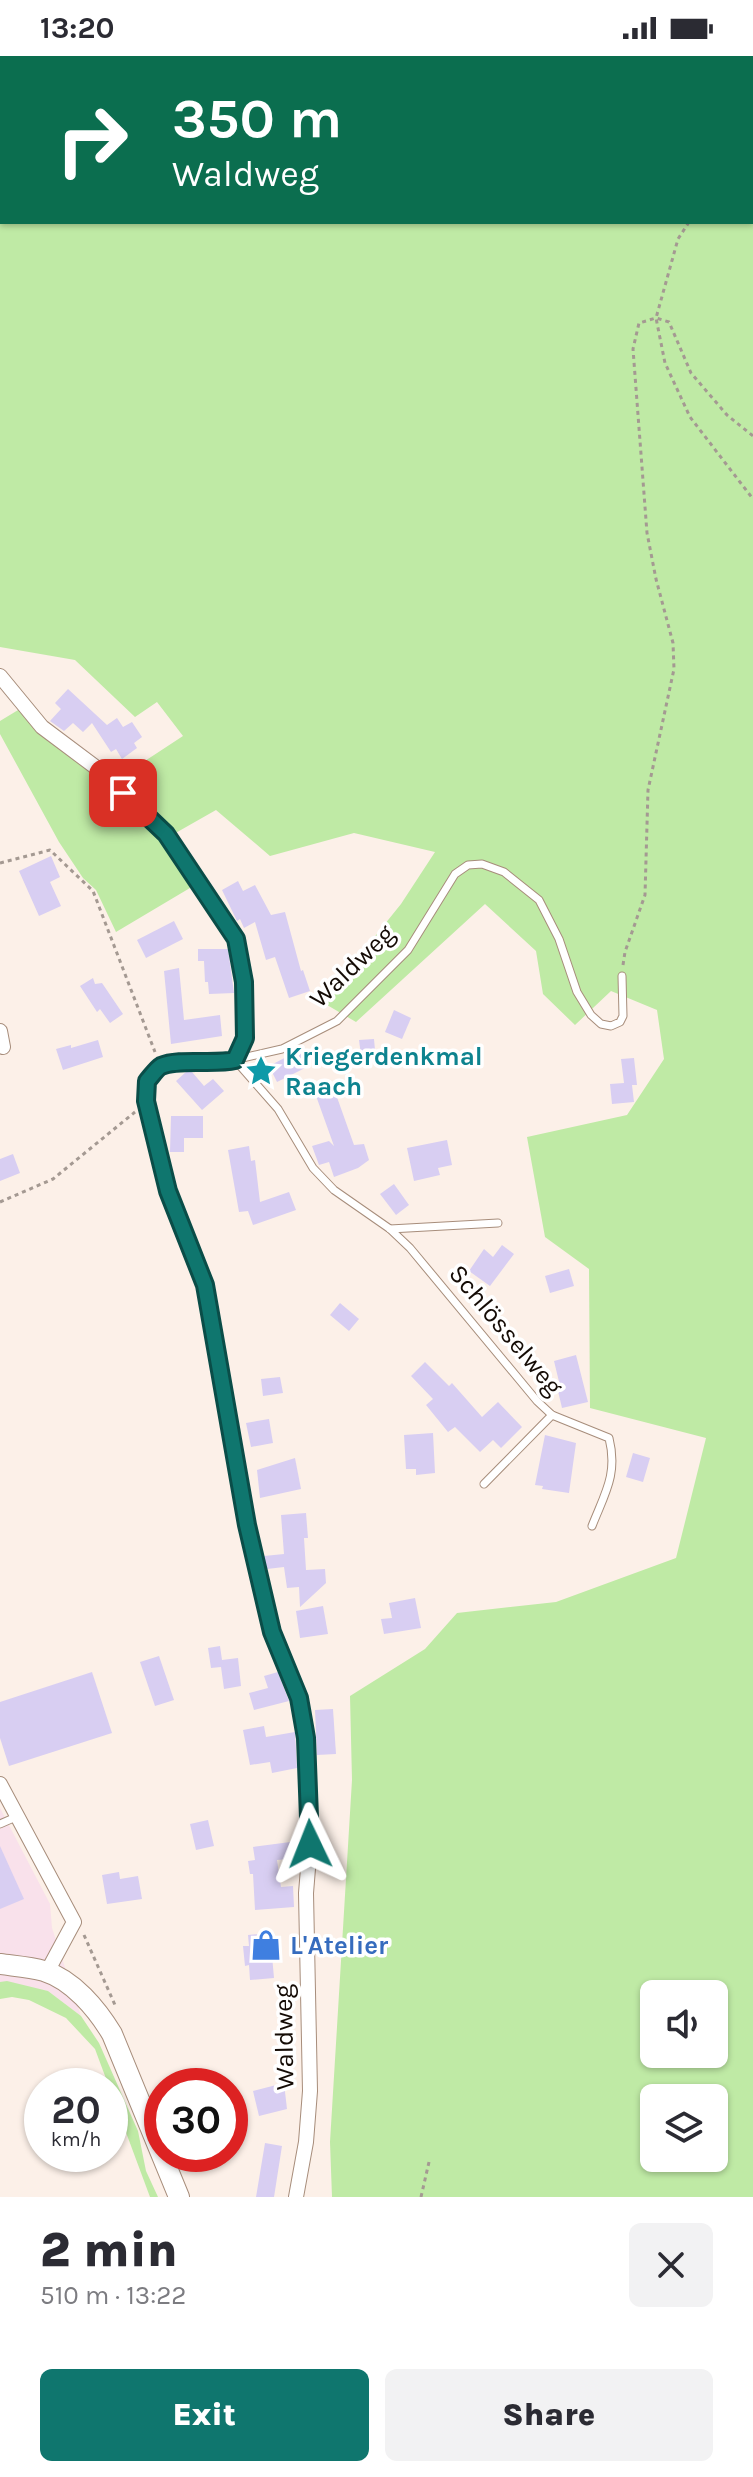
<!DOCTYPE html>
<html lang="en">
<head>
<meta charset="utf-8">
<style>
  body { margin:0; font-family:Karla,sans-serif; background:#f2f2f3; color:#2b2b33; height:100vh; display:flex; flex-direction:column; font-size:30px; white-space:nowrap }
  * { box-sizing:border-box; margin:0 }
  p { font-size:26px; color:#7c7c81 }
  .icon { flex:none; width:44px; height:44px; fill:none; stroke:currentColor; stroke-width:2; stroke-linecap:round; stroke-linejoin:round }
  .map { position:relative; height:2141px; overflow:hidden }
  .sheet { display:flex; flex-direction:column; background:#fff; flex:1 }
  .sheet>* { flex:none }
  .top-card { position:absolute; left:0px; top:0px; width:754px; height:168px; box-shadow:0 2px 6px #0004; background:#0b6e4f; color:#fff; overflow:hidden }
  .buttons { position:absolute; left:640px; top:1924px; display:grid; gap:16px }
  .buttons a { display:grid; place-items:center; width:88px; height:88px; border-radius:12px; background:#fff; box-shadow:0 2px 6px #0004; font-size:40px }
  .speed { position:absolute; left:24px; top:2012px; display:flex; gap:16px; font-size:40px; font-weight:700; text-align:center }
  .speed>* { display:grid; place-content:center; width:104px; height:104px; border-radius:50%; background:#fff; box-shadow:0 2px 6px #0004; line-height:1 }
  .speed small { font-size:20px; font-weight:400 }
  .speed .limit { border:12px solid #d22; background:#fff; color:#111 }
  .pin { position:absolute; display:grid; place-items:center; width:68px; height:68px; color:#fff; margin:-34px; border-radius:16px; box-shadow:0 4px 12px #0006 }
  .me { position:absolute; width:88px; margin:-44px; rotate:358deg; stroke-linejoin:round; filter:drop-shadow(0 0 6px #0008) }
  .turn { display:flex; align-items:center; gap:28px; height:168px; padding:0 40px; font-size:36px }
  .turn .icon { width:104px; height:104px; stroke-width:2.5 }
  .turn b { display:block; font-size:56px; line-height:68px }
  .round { display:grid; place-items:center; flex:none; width:84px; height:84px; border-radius:12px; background:#f2f2f3 }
  .headline { display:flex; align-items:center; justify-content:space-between; height:136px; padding:0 40px }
  h1 { font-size:48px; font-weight:800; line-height:60px }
  .cta { display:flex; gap:16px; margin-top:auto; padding:16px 40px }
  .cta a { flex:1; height:92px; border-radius:12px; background:#0f766e; color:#fff; font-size:32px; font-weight:800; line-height:92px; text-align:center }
  .cta a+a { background:#f2f2f3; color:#2b2b33 }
  .status { display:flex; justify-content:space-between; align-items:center; height:56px; padding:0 40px; background:#fff; direction:ltr }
  .status svg { height:22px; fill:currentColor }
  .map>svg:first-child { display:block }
  .industrial { fill:#f9e1eb }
  .green { fill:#bfeaa5; fill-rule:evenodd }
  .building { fill:#d8cef2 }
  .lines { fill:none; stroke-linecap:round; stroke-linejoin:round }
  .service-casing { stroke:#a78d7b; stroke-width:9 }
  .minor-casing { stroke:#a78d7b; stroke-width:16 }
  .secondary-casing { stroke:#a78d7b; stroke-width:22 }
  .path { stroke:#a49992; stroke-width:3; stroke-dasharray:4 4; stroke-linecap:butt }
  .service { stroke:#fff; stroke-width:7 }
  .minor { stroke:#fff; stroke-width:14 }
  .secondary { stroke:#fff; stroke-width:20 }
  .route-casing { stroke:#0a4d48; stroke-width:20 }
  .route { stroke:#0f766e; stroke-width:14 }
  .labels { text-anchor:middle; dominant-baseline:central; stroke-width:7; stroke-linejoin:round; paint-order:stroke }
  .street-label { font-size:26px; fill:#140b05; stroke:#fff }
  .culture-label { font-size:26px; font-weight:bold; fill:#0d838f; stroke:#fff; text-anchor:start }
  .shop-label { font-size:26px; font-weight:bold; fill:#366cbe; stroke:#fff; text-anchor:start }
</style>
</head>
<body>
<div class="status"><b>13:20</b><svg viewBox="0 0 49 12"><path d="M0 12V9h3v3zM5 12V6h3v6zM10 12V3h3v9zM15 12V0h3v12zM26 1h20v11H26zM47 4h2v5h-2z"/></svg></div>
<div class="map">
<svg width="753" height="2141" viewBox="0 0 753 2141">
  <rect width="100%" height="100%" fill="#fcf0e8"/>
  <polygon class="industrial" points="0,1752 50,1848 52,1872 81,1960 48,1935 0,1926"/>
  <g class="green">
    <path d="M0,0H753V2141H332L330,2086L352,1724L350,1640L425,1593L457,1557L556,1546L676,1502L706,1382L590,1352L589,1213L545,1181L527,1081L627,1059L664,1003L657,954L611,935L575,969L543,938L536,895L485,848L356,966L322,946L401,848L435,796L354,777L270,800L216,754L165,783L195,829L116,876L96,834L83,822L59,786L0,678V665L28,648L49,671L119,722L183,680L157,646L135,661L75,604L0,591ZM2,2H752V166H2ZM654,1938H714V1998H654ZM654,2042H714V2102H654Z"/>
    <polygon points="7,1925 48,1935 81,1960 99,1987 138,2075 146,2115 158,2141 150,2141 95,1993 66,1962 29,1944 12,1941 0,1943 0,1926"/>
  </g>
  <g class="building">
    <polygon points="68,633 107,669 117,662 123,671 132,666 142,681 134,687 137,692 122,703 116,693 111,696 92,667 83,676 73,667 64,675 50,665 61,653 55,647"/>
    <polygon points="51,800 60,821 50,826 61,850 39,860 19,815"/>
    <polygon points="238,825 243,835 255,829 271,859 285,856 301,915 303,914 310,935 289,942 275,901 266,904 255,866 244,872 240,863 237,865 222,834"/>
    <polygon points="174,865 183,883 146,902 137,884"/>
    <polygon points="198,893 228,893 234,937 209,938 208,926 205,926 204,905 198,905"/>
    <polygon points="179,912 184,964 220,959 222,980 171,988 164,915"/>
    <polygon points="93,922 95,928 102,927 123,958 110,967 100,953 97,956 80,930"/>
    <polygon points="394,954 411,962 402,983 385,976"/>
    <polygon points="374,983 376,1005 362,1007 359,984"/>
    <polygon points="98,984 103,1001 63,1014 56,993 71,989 71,992"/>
    <polygon points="300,994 309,1010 277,1026 269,1010"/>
    <polygon points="634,1002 637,1029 632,1029 634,1046 612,1048 610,1028 624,1027 621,1003"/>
    <polygon points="186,1016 192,1016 204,1030 213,1023 224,1035 202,1054 176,1025"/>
    <polygon points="333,1030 354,1089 364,1088 369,1104 358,1112 334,1121 329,1106 319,1109 312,1090 329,1085 334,1090 315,1037"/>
    <polygon points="171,1060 203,1060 203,1082 184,1082 184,1096 170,1096"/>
    <polygon points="447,1084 452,1109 438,1112 440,1119 414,1125 407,1092"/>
    <polygon points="249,1090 251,1105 255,1104 260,1146 289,1136 296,1154 253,1169 248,1155 239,1156 228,1094"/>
    <polygon points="13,1098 20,1117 0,1125 0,1103"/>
    <polygon points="394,1128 409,1149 396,1159 380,1138"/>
    <polygon points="502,1189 514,1198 490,1230 469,1215 484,1193 493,1201"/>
    <polygon points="569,1213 574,1230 550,1237 545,1220"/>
    <polygon points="340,1247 359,1263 349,1275 330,1259"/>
    <polygon points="576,1299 588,1346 562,1352 558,1335 561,1334 554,1305"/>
    <polygon points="425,1306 449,1330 452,1327 482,1361 498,1346 522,1371 501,1392 493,1384 480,1396 455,1371 448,1376 426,1349 433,1343 411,1320"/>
    <polygon points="280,1321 283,1337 263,1340 261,1323"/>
    <polygon points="269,1363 273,1387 251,1391 246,1367"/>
    <polygon points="433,1377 435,1417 416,1419 416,1413 406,1413 404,1379"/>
    <polygon points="545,1379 576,1387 569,1437 542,1433 543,1430 535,1429"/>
    <polygon points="633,1397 650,1402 643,1426 626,1421"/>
    <polygon points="295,1402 301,1433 260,1442 257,1414"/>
    <polygon points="306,1457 308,1482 304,1482 306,1514 325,1513 326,1527 300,1551 299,1531 287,1532 284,1511 267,1513 264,1500 284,1498 281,1459"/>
    <polygon points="415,1542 421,1572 384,1578 381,1563 392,1562 389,1547"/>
    <polygon points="323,1550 328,1578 300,1582 296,1555"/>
    <polygon points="220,1590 222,1604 238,1602 241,1630 224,1633 221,1611 211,1612 208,1592"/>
    <polygon points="159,1600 174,1644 155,1650 140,1606"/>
    <polygon points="92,1616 112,1677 9,1710 0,1682 0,1646"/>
    <polygon points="278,1616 289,1645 254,1654 249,1637 268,1632 264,1620"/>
    <polygon points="333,1653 336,1698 317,1699 315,1654"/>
    <polygon points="264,1670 266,1681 295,1676 297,1712 272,1717 270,1706 250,1709 243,1674"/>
    <polygon points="208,1764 214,1790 196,1794 190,1768"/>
    <polygon points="298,1785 299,1802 277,1804 281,1831 293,1830 294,1851 255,1854 253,1818 250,1818 248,1805 255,1804 253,1791"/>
    <polygon points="0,1790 24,1843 0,1853"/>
    <polygon points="119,1816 120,1823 138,1820 142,1843 107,1848 102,1819"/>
    <polygon points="270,1877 274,1922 250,1924 249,1909 245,1910 243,1890 249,1890 248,1879"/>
    <polygon points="284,2027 287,2053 259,2060 253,2035"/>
    <polygon points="265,2087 282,2090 274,2141 256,2141"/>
  </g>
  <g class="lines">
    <defs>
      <g id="service">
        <polyline points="238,1003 282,993 337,965 408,894 455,818 468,809 482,808 504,816 539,844 559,883 577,936 591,959 601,968 611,970 620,966 623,960 622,920"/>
        <path d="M235,1004L278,1053L313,1112L334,1134L390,1173L410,1192L537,1345L552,1359L609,1382C618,1418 605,1437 592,1470"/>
        <polyline points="390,1173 498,1167"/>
        <polyline points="484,1428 552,1359"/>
        <polyline points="0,1768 16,1761"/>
      </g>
      <g id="minor">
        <path d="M0,620L42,671L102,716L166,778L236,883L244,926L245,982L235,1004C214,1009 180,1002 161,1010C156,1013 151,1021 147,1025L146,1045L168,1135L205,1229L253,1498L272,1576L299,1642L306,1682L310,1788L306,1837L310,2035L306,2086L296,2141"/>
        <polyline points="0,975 3,991"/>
        <polyline points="0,1728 74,1866 47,1916"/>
      </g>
      <path id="secondary" d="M0,1908C14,1910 30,1911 44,1915C73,1924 97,1953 112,1978L179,2141"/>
    </defs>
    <use href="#service" class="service-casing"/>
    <use href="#minor" class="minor-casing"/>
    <use href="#secondary" class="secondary-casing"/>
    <g class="path">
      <polyline points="276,0 278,2"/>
      <polyline points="425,0 443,2"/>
      <polyline points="752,71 753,70"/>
      <polyline points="689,166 678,183 656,262 669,266 691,317 727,359 753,380"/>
      <polyline points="0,807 50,794 93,835 155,996"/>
      <polyline points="623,909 625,896 645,839 648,734 674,613 673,587 656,523 647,477 633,293 639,267 656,262 665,307 690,361 753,443"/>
      <polyline points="0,1146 53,1123 135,1056"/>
      <polyline points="84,1879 115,1949"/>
      <polyline points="421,2141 429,2106"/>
    </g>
    <use href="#service" class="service"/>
    <use href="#minor" class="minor"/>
    <use href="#secondary" class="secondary"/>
  </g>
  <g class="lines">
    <defs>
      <path id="route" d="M123,737L166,778L236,883L244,926L245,982L235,1004C214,1009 179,1002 161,1010C156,1013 151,1021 147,1025L146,1045L168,1135L205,1229L247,1469L272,1576L299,1642L306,1682L310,1788"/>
    </defs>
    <use href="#route" class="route-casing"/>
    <use href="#route" class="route"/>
  </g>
  <defs>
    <symbol id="sight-bare" viewBox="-9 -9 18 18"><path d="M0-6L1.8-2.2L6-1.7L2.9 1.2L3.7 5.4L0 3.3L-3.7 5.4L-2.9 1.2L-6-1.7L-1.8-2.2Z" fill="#0f9aa8" stroke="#fff" stroke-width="2.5" paint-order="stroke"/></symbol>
    <symbol id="shop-bare" viewBox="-9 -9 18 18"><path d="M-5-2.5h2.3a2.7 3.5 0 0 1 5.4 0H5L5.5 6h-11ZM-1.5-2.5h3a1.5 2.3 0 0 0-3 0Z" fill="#3f7fe0" stroke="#fff" stroke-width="2.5" paint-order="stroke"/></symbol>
  </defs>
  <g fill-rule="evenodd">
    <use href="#sight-bare" x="239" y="993" width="44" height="44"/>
    <use href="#shop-bare" x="244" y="1867" width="44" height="44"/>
  </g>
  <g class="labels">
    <g class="street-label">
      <text transform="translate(352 910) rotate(-44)">Waldweg</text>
      <text transform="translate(506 1274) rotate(50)">Schlösselweg</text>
      <text transform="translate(284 1981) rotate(-91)">Waldweg</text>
    </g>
    <g class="culture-label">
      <text x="285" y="1000">Kriegerdenkmal<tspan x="285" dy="30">Raach</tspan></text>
    </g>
    <g class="shop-label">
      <text x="290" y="1889">L'Atelier</text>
    </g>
  </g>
</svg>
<div class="buttons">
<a><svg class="icon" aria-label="sound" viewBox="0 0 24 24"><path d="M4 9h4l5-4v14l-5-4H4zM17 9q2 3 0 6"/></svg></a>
<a><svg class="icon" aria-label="layers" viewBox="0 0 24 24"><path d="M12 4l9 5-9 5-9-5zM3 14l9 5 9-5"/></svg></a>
</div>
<div class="speed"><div>20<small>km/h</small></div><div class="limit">30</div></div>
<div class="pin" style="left:123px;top:737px;background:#d93025"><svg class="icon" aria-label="arrive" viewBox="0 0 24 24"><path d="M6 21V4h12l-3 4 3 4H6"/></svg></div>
<svg class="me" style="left:310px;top:1788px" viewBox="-20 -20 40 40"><path d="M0-17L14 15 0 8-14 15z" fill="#0f766e" stroke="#fff" stroke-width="4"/></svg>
<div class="top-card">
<div class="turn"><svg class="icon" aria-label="right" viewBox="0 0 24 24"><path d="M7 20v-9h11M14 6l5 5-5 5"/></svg><div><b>350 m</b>Waldweg</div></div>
</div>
</div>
<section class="sheet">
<div class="headline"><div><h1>2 min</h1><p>510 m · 13:22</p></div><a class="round"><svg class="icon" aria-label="close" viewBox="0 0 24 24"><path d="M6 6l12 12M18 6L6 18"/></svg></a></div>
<div class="cta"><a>Exit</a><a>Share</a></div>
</section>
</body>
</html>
